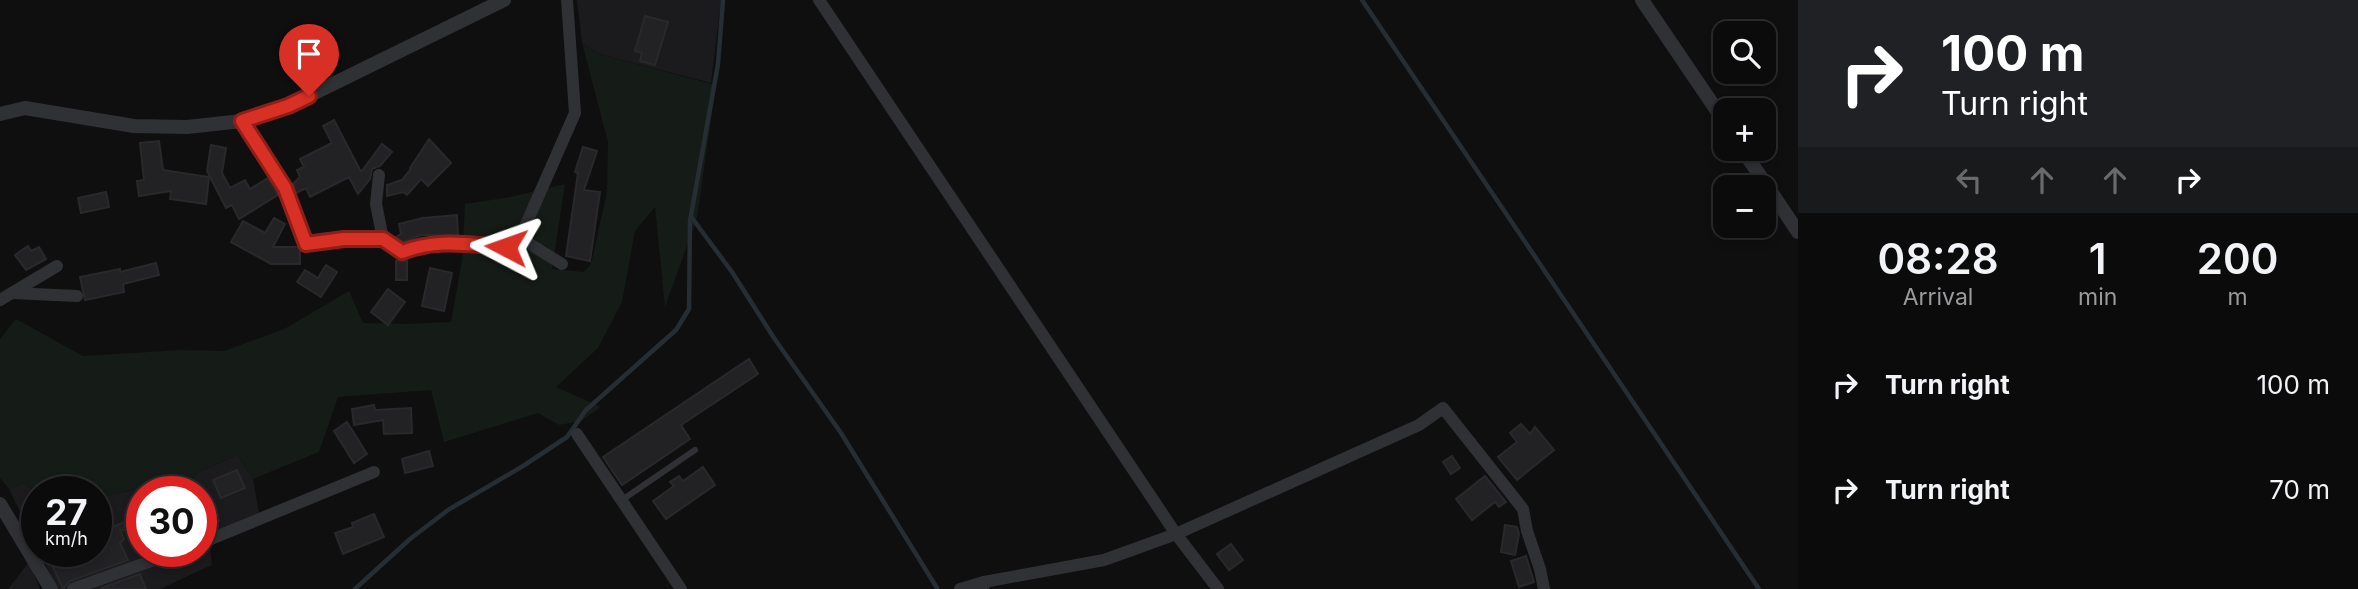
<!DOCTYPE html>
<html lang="en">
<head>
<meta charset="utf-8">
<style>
  body { margin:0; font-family:Inter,sans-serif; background:#19191a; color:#f1f3f6; height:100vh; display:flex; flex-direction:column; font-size:26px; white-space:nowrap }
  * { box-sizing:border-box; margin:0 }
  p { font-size:23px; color:#9a9b9d }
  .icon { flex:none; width:38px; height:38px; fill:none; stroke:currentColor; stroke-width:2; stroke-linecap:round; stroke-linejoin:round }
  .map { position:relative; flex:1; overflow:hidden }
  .panel { display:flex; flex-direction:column; background:#0b0b0c; width:560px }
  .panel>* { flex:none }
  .hud { background:#202124; color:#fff; overflow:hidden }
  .fabs { position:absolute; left:1713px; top:21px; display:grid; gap:14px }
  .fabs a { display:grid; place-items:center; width:63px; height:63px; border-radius:14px; background:#0b0b0c; box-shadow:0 4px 10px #0003,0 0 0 2px #2b2b2d; font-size:35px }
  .speed { position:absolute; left:21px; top:476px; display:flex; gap:14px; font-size:35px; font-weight:700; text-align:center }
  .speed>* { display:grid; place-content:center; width:91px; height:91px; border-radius:50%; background:#0b0b0c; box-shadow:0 4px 10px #0003,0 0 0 2px #2b2b2d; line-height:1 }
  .speed small { font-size:18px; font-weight:400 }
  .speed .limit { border:10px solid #d22; background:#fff; color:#111 }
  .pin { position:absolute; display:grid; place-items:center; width:60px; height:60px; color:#fff; margin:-72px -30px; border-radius:50% 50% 50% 0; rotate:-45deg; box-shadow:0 0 7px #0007 }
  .pin .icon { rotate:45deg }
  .me { position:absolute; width:77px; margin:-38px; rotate:274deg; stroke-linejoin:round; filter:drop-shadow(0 0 5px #0008) }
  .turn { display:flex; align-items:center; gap:24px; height:147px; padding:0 28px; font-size:32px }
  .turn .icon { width:91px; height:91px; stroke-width:2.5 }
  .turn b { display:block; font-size:49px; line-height:60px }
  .lanes { display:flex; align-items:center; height:66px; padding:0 28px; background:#0003; justify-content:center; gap:35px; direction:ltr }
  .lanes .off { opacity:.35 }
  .eta { display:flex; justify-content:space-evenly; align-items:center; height:119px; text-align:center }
  .eta b { font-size:42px; font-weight:600; line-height:49px }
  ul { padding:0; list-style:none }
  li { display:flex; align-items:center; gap:21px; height:105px; padding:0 28px }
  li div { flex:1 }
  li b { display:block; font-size:26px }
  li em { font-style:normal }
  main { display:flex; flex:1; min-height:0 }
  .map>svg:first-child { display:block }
  .built { fill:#1b1b1d }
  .green { fill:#151b16 }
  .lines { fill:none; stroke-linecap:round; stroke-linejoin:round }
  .stream { stroke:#262d33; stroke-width:4.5 }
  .building { fill:#222224; stroke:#29292c; stroke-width:2 }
  .service { stroke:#303135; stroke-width:6 }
  .minor { stroke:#303135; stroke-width:12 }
  .tertiary { stroke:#303135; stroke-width:14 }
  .route-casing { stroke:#8d1f18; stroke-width:18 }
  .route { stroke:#d93025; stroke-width:12 }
</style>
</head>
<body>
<main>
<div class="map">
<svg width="1798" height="589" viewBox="0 0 1798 589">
  <rect width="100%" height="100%" fill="#0f0f10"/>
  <g class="built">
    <polygon points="577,0 721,0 711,83 599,54 582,43"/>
    <polygon points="238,455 253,479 261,525 210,546 212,565 160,589 56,589 40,551 96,551 96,498 133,490 142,496 142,551 201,551 201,492 185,492 196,473"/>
    <polygon points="24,483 37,494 37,546 9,489"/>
    <polygon points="29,562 40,589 8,589 26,566"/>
  </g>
  <polygon class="green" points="582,43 599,54 716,85 697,218 665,307 655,207 635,231 622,302 598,348 556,387 601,407 581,421 559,425 538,413 444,442 431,390 338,397 319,452 253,479 238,455 196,473 185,492 142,492 142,496 132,490 96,498 96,492 37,492 37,494 24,483 9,489 0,478 0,339 16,319 83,356 181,350 224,351 284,329 349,291 363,323 405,324 451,322 462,260 465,204 510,197 565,184 552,269 584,272 591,264 607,192 608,142"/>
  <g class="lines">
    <g class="stream">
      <polyline points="1362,0 1759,589"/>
      <polyline points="692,218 732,272 774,338 841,433 937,588"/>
      <polyline points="355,589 410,539 448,510 523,466 567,437 586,410 676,330 689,309 690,221 718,64 723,0"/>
    </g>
  </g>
  <g class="building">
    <polygon points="645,16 668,22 655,65 640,61 642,53 635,51"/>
    <polygon points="334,120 361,172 382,144 392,152 380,166 372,169 370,179 358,194 349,177 310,197 306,188 296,193 293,184 300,177 297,170 304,167 300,159 332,143 323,126"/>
    <polygon points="429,139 451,163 428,186 421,179 407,195 403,192 387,196 387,185 402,180 411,169 410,168"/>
    <polygon points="159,141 163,170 209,177 206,204 170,199 171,191 139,196 137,181 144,180 140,143"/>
    <polygon points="211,145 226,148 222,173 230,188 245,180 250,189 268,178 278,195 239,219 232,205 226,208 207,171"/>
    <polygon points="583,147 597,151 584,190 600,192 590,261 566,256 578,173 575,172"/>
    <polygon points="106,192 109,207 81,213 78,198"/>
    <polygon points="457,215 458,235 421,235 403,242 396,237 401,234 399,224 423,218"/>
    <polygon points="274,218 285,224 273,247 298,247 300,250 300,264 271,264 231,242 243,221 265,233"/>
    <polygon points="28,246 31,251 39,247 46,259 26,270 15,255"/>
    <rect x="396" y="261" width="11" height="19"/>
    <polygon points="156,263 159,275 123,284 124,292 85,300 80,277 120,269 120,272"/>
    <polygon points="326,265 337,272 321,297 297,282 305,270 318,278"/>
    <polygon points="430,268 452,273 444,311 422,306"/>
    <polygon points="388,289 405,302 388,325 371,312"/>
    <polygon points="749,359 758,374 681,425 690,439 622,485 603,457"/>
    <polygon points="374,405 375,410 411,408 412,433 384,434 383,420 354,425 352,409"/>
    <polygon points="347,422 367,454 354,463 334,431"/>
    <polygon points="1521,424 1530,434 1535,427 1554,450 1517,480 1498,457 1517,442 1510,433"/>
    <polygon points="429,451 433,466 405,473 402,459"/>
    <polygon points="1452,456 1460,468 1451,474 1443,462"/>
    <polygon points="703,467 715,485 666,519 653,501 674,486 670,482 679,476 683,481"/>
    <polygon points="237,470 245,488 221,498 213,480"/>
    <polygon points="1485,476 1506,502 1499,507 1495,502 1472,520 1456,499"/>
    <polygon points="213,504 219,521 201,526 201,507"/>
    <polygon points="131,512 142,512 142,529 120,530 124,539 120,543 128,560 70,581 63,589 48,556 59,551 96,551 96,535 131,519"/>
    <polygon points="374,514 384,537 343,554 335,533 353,527 352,523"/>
    <polygon points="1505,525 1517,527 1519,534 1515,555 1501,552"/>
    <polygon points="1231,544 1243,560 1229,570 1217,554"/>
    <polygon points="1526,556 1534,582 1519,587 1511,561"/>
    <polygon points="140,574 146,589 99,589"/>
  </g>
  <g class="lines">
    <polyline class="service" points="622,500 695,450"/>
    <g class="minor">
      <polyline points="819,0 1176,534 1218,589"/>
      <polyline points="242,121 285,188 306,244 344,239 383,239 376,204 379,175"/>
      <polyline points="383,239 402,252 421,244 448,243 507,247 528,243 562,264"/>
      <polyline points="528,243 524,229 575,113 567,0"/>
      <polyline points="12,293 77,296"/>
      <polyline points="0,300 57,266"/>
      <polyline points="577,434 681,589"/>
      <polyline points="201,543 374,472"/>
      <polyline points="73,589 179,551"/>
      <polyline points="960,589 984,582"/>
      <polyline points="983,589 984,582 1104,560 1176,534 1419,425 1443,408 1523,509 1527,531 1540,569 1544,589"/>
    </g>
    <g class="tertiary">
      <polyline points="1642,0 1726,124"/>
      <polyline points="0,114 25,108 134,126 187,127 242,121 288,106 504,0"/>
      <polyline points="1742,149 1798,232"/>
      <polyline points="0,504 51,589"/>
    </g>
  </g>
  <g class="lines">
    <defs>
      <path id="route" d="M309,96L288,106L242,121L285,188L306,244L344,239H383L402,252C438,238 469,245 506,247"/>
    </defs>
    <use href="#route" class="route-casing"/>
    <use href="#route" class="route"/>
  </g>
</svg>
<div class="fabs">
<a><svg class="icon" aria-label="search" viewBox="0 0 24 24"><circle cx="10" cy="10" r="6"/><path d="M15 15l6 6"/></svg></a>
<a>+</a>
<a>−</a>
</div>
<div class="speed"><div>27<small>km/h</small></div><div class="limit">30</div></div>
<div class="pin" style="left:309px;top:96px;background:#d93025"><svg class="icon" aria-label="arrive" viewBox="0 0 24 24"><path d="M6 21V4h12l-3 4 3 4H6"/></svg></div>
<svg class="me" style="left:506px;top:247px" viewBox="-20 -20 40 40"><path d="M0-17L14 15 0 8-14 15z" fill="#d93025" stroke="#fff" stroke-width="4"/></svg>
</div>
<section class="panel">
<div class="hud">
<div class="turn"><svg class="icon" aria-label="right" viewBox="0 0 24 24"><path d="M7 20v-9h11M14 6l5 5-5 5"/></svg><div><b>100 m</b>Turn right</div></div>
<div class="lanes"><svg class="icon off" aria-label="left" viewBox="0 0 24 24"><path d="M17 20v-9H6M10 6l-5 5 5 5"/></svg><svg class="icon off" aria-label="ahead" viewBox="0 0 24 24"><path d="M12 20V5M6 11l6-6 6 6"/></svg><svg class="icon off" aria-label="ahead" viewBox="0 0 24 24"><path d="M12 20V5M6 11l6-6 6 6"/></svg><svg class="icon" aria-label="right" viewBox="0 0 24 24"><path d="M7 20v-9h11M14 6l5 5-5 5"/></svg></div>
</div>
<div class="eta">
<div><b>08:28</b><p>Arrival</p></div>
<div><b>1</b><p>min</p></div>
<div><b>200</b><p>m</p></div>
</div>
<ul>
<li><svg class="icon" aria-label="right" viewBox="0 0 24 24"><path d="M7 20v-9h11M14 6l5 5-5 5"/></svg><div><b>Turn right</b></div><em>100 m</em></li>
<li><svg class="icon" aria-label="right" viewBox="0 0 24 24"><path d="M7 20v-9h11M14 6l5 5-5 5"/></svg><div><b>Turn right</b></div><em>70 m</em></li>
</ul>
</section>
</main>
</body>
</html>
